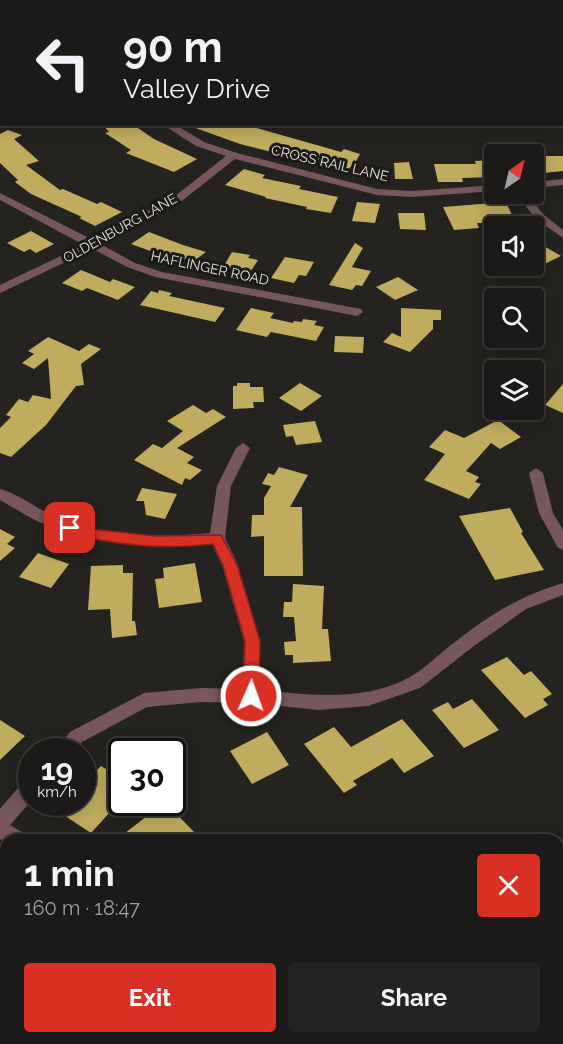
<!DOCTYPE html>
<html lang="en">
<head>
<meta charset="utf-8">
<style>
  body { margin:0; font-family:Raleway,sans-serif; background:#242321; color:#f1f3f6; height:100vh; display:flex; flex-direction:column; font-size:22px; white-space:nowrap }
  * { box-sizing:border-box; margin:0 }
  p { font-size:20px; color:#a0a1a2 }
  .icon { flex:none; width:33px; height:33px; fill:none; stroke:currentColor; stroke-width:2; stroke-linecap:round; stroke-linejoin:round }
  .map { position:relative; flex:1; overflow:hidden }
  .drawer { position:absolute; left:0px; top:834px; width:564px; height:210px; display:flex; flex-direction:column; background:#1b1a18; border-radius:18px 18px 0 0; box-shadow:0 3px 15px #0003,0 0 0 2px #393837 }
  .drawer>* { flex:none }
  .guide { position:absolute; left:0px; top:0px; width:564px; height:126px; box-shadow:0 3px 15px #0003,0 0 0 2px #393837; background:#1b1a18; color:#f1f3f6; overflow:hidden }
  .needle { width:39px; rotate:34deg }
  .controls { position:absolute; left:484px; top:144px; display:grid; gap:12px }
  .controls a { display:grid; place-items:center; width:60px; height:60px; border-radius:6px; background:#1b1a18; box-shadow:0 3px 15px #0003,0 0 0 2px #393837; font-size:30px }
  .speed { position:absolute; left:18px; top:738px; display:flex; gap:12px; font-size:30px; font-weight:700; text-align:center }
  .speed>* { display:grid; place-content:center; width:78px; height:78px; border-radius:50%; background:#1b1a18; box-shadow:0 3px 15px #0003,0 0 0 2px #393837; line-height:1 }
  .speed small { font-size:15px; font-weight:400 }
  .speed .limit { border:3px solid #111; border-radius:9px; background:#fff; color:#111 }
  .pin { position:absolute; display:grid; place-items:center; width:51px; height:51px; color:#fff; margin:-26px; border-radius:12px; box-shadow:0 3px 9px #0006 }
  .me { position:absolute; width:66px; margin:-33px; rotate:2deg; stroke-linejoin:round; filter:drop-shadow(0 0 4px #0008) }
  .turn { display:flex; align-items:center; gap:21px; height:126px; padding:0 24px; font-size:27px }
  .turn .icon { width:78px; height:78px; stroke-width:2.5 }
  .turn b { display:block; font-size:42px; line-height:51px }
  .round { display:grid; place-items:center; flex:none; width:63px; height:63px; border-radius:6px; background:#242321 }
  .summary { display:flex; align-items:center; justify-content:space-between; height:102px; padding:0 24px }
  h1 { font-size:36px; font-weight:700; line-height:45px }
  .cta { display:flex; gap:12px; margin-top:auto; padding:12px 24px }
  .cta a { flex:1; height:69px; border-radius:6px; background:#d93025; color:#fff; font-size:24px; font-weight:700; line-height:69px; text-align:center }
  .cta a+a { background:#242321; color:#f1f3f6 }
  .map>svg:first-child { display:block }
  .green { fill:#203b07 }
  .building { fill:#c0ac5e }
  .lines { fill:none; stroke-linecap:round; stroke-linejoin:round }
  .path { stroke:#61605d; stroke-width:1.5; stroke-dasharray:3 1.5; stroke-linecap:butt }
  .minor { fill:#77565d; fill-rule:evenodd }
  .route { fill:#d93025; stroke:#8d1f18; stroke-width:1.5 }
  .labels { text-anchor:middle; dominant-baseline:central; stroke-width:6; stroke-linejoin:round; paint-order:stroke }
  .far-street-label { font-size:14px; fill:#e1e1df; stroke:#1b1a17 }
</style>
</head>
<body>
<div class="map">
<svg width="563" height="1044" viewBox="0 0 563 1044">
  <rect width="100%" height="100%" fill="#242320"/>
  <polygon class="green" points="216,0 563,0 563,128 453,125 562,124 562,2"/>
  <g class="building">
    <polygon points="102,124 132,124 154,139 197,159 174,172 126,153 131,150 105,133 109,132"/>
    <polygon points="190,124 243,124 341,152 344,149 360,154 355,163 346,171 240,144 190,126"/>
    <polygon points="8,130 22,135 14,139 39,161 26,165 60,190 63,189 97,204 101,202 122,212 95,226 79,218 82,217 31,194 15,182 18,180 0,163 0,134"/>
    <polygon points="534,156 563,156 563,171 534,174"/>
    <polygon points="495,160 495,177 462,178 463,182 438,182 434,164 476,164 475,161"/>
    <polygon points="409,162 413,179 395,179 394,163"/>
    <polygon points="244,169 265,175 262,178 301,186 299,189 338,197 331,213 306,209 307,207 265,198 266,197 225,185"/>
    <polygon points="357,202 380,204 375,223 352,221"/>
    <polygon points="506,202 515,222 477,223 479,228 454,230 443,207"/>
    <polygon points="398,213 424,213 426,230 400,229"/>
    <polygon points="31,231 54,244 36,253 30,249 24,252 7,243"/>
    <polygon points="149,232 183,245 206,252 194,261 186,258 181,262 131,244"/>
    <polygon points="355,243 363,248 352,267 371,271 362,286 356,285 352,290 329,285"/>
    <polygon points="542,245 561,256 534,269 534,249"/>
    <polygon points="232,252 250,255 248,258 258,260 249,274 222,269"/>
    <polygon points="285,257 314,262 306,276 299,275 294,283 271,278"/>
    <polygon points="81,270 110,282 113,279 135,287 118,300 87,288 82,291 62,283"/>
    <polygon points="398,277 418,290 395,300 376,287"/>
    <polygon points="159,290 172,293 169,296 225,308 215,322 140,305 151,291 158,293"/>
    <polygon points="251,308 274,313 270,318 293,323 294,321 302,322 303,319 317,321 314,325 324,327 316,341 271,332 267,337 236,330"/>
    <polygon points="401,308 441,310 441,320 433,320 433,329 410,352 383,342 392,333 401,337"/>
    <polygon points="335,336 364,337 363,353 334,352"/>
    <polygon points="48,337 79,351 89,344 101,349 81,364 84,385 76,386 46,425 11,457 0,453 0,428 11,417 6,415 19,399 28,402 33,395 51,399 48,358 34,369 22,363 34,354 28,351"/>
    <polygon points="237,383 250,383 250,387 263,387 264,402 253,402 254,408 233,409 233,386 237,386"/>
    <polygon points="300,383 322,396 301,411 279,398"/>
    <polygon points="563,384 563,413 545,405"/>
    <polygon points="193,405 206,413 213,409 226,417 177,448 194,457 187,463 202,470 190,480 185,478 182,485 134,460 153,444 162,448 183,431 167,421"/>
    <polygon points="498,420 521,437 500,449 491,443 466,471 479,477 475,482 481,484 469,499 424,480 445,454 429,447 445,430 464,438"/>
    <polygon points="315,421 322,442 296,445 293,436 286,437 283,425"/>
    <polygon points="279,467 308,475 290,507 302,507 303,576 264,576 264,536 251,537 252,515 264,515 264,498 271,486 262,484 268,473 274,475"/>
    <polygon points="142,488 177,494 165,519 146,515 144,501 136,501"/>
    <polygon points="510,508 523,532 521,533 544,570 495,580 459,516"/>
    <polygon points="0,529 15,537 7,544 15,548 0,561"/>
    <polygon points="38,553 69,564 51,588 19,577"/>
    <polygon points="195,563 202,602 159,608 155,579 164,578 163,568"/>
    <polygon points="123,565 123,573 133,573 132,621 135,621 137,635 112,638 110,609 88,610 91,566"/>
    <polygon points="293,584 324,586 322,629 328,629 331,661 293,663 293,655 285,655 284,642 296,641 294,617 283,617 284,602 292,602"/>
    <polygon points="507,657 524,675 531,671 552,694 543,699 548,705 525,718 481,670"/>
    <polygon points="472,699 499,730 464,748 432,710 448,702 453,709"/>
    <polygon points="402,719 434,756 404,773 392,758 353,781 357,785 344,793 304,744 334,727 351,747"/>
    <polygon points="0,720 25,736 0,760"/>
    <polygon points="267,732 289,765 252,784 230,751"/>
    <polygon points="101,766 122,779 122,799 91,833 59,812 67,802 82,802 82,786"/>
    <polygon points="165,802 194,832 184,840 116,840"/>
  </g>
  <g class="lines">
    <polyline class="path" points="236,2 238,0"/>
    <g class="minor">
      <polygon points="188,0 197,0 196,2"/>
      <polygon points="385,0 394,0 396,2 386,2"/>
      <rect x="562" y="19" width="1" height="4"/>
      <polygon points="2,71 2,77 0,78 0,72"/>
      <polygon points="162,124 174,124 204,142 237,153 377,189 412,191 495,185 495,191 412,197 377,195 235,159 183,200 102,245 135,263 162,272 361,309 363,312 357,316 155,277 127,267 93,249 0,293 0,285 84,245 0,200 0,193 93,240 175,196 226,156 196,146"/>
      <polygon points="563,179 563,185 534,188 534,182"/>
      <polygon points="516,194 526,194 544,215 563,230 563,238 536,219"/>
      <path d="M243,443L250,448L231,486L225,538L238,565L260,641V690C308,695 363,702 408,678C425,669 440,653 455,642C491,614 520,596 563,583V595L526,609L474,646L420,688L368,706L318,710L251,703L201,702L147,707L82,742L74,752H54L70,732L144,693L201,688L243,689L244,641L222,565L212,544C157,550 101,546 49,526C32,520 16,509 0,500V489C21,495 38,510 58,518C106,537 160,538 210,533L217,486L236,448Z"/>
      <polygon points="536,468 543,473 553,513 563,530 563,550 558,548 539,513 529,473"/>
      <polygon points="32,778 32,800 10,825 25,834 28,840 6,840 6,843 0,839 0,809 25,780"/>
      <polygon points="174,1038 198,1038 200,1044 177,1044"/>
    </g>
  </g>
  <path class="route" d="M70,523L91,529L155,536L221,535L237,565L260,641L259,696L257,700L251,702L245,700L243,696L245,641L223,565L213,544C164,550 112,545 65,532L63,528L65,525Z"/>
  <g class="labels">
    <g class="far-street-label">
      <text transform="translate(330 163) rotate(13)">CROSS RAIL LANE</text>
      <text transform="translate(120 228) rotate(-29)">OLDENBURG LANE</text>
      <text transform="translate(210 268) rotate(12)">HAFLINGER ROAD</text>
    </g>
  </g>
</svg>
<div class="controls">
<a><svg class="needle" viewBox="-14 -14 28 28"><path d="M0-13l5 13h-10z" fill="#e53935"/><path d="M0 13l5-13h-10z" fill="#a0a1a2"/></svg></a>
<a><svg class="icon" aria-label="sound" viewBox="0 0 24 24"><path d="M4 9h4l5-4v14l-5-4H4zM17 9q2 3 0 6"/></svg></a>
<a><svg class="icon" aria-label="search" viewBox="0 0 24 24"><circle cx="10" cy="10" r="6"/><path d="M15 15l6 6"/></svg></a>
<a><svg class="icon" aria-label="layers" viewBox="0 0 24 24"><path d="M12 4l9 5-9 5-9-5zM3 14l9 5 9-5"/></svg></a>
</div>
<div class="speed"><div>19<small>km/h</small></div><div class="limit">30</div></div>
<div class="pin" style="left:70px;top:528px;background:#d93025"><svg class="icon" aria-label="arrive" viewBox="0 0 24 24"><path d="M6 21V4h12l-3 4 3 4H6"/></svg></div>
<svg class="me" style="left:251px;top:696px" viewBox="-20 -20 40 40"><circle r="17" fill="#d93025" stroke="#fff" stroke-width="3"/><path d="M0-11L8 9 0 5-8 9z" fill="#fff"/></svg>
<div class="guide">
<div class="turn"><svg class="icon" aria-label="left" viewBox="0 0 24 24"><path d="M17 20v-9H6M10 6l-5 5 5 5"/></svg><div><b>90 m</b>Valley Drive</div></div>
</div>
<section class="drawer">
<div class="summary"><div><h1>1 min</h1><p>160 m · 18:47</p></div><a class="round" style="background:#d93025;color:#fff"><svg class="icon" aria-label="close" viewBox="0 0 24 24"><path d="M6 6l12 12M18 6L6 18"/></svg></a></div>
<div class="cta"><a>Exit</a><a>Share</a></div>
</section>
</div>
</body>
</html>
